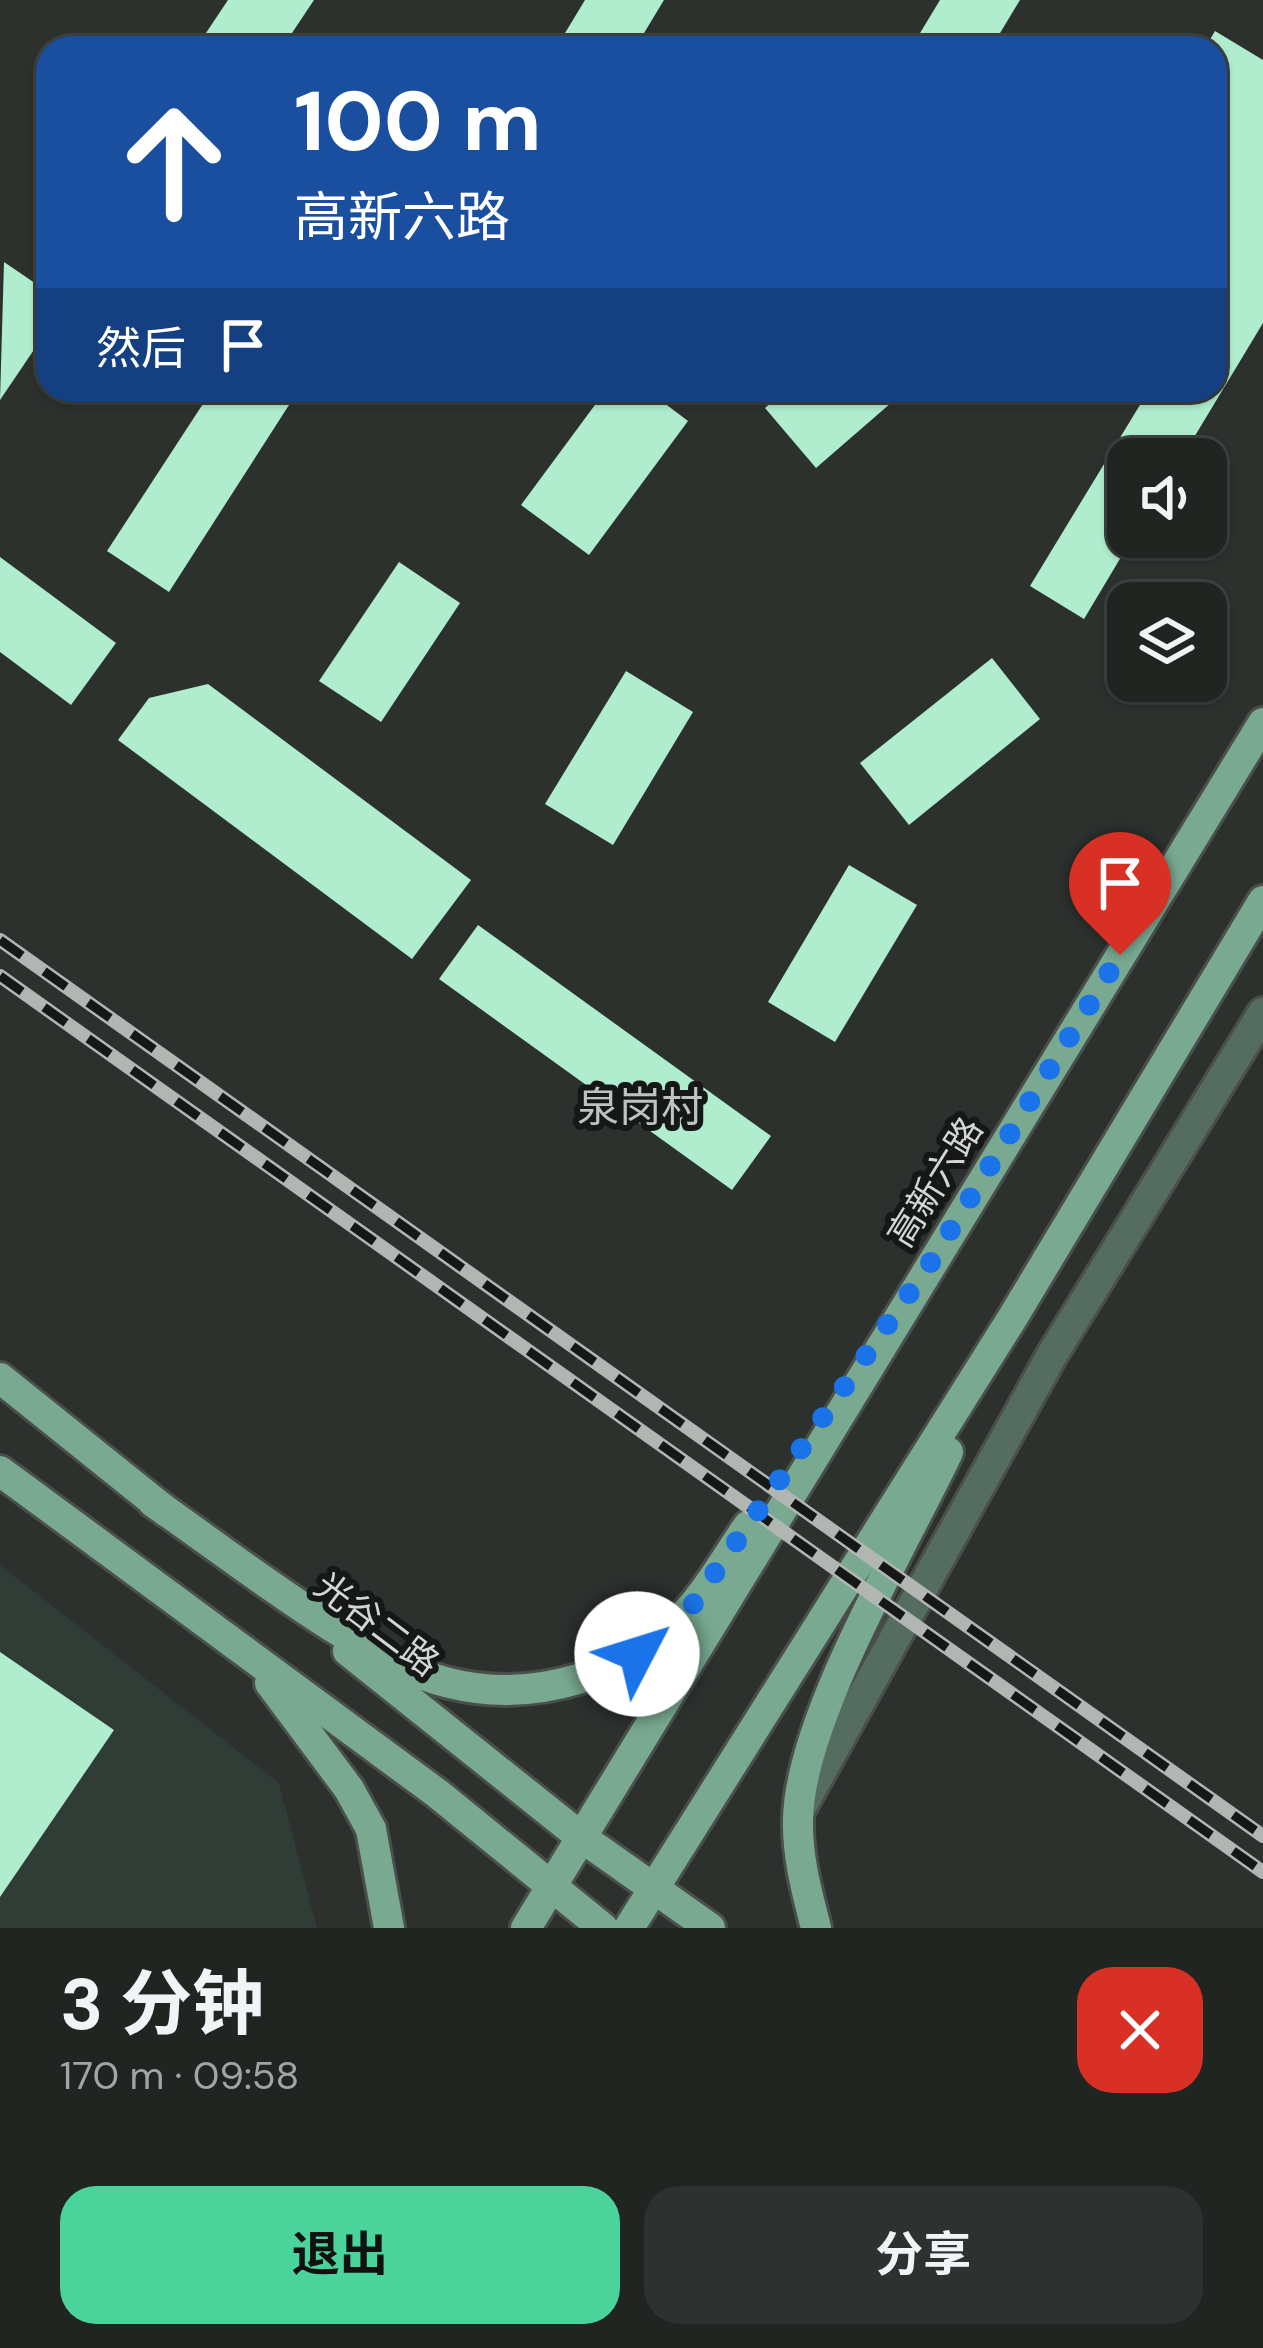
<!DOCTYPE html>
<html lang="zh">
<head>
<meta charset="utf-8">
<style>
  body { margin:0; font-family:"DM Sans","Noto Sans SC",sans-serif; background:#2d312f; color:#f1f3f6; height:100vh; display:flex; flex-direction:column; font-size:45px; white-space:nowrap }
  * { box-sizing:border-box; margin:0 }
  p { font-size:39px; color:#a2a5a5 }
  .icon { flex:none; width:66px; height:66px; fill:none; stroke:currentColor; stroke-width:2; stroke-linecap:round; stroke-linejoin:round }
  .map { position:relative; height:1928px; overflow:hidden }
  .side { display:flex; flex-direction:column; background:#212522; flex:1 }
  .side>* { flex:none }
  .guide { position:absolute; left:36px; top:36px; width:1191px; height:366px; border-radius:36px; box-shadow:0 3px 9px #0004,0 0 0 3px #3e4240; background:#1a4fa0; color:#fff; overflow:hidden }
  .fabs { position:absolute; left:1107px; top:438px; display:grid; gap:24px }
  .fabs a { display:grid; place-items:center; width:120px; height:120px; border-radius:24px; background:#212522; box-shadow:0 3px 9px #0004,0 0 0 3px #3e4240; font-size:60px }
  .pin { position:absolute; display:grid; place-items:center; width:102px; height:102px; color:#fff; margin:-123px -51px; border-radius:50% 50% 50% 0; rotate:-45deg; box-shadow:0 0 12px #0007 }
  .pin .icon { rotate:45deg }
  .me { position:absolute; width:132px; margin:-66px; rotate:50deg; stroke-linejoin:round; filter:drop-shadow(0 0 9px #0008) }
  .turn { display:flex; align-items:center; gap:42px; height:252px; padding:0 60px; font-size:54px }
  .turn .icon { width:156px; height:156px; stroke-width:2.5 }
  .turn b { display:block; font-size:84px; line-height:102px }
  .then { display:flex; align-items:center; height:114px; padding:0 60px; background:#0003; gap:24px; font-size:45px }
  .round { display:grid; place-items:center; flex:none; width:126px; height:126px; border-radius:36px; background:#2d312f }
  .overview { display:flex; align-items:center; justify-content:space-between; height:204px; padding:0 60px }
  h1 { font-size:72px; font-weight:700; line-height:90px }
  .button { display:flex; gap:24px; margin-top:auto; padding:24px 60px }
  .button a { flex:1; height:138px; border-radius:36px; background:#4ad49c; color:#111; font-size:48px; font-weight:700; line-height:138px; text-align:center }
  .button a+a { background:#2d312f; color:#f1f3f6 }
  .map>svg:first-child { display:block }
  .built { fill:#303c36 }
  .building { fill:#b0ecce }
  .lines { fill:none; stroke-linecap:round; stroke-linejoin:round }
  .minor-casing { stroke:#4a4f4c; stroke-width:36 }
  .major-casing { stroke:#4a4f4c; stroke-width:36 }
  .minor { stroke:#556d61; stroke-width:30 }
  .major { stroke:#79a991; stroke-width:30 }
  .rail-casing { stroke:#b2b6b3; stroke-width:14 }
  .rail { stroke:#161817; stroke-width:9; stroke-dasharray:27; stroke-linecap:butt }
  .route { stroke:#1a73e8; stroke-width:21; stroke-dasharray:0 37.8 }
  .labels { text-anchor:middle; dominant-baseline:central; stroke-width:12; stroke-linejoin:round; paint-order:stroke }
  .street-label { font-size:36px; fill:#d3d6d4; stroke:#161817 }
  .quarter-label { font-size:42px; fill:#bdc3c0; stroke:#161817 }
</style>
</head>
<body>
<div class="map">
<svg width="1263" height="1928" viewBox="0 0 1263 1928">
  <rect width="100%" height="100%" fill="#2c312e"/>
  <polygon class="built" points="0,1565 279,1783 317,1928 0,1928"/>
  <g class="building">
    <polygon points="228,0 314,0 282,48 196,48"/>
    <polygon points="585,0 664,0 635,48 578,48 562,38"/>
    <polygon points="940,0 1020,0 991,48 911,48"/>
    <polygon points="1215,31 1263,60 1263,323 1181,459 1128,459 1128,537 1133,537 1084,619 1030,586 1149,390 1215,390 1215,48 1205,48"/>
    <polygon points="4,262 48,292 48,329 0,400"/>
    <polygon points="212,390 266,390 289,405 169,592 107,551"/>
    <polygon points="606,390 647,390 688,421 589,555 521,505"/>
    <polygon points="785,390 906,390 816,468 765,408"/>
    <polygon points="0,557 116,643 71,705 0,652"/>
    <polygon points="399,562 460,603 381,722 319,681"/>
    <polygon points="992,658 1040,719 909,825 860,763"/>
    <polygon points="626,671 693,712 613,845 545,804"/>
    <polygon points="208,684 471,880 412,959 118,740 149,698"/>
    <polygon points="849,865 917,905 835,1042 768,1002"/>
    <polygon points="478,925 771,1136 732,1190 439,979"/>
    <polygon points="0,1652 114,1730 0,1897"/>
  </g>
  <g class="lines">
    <defs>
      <polyline id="minor" points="800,1809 1052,1355 1263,1013"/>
      <g id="major">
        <polyline points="0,1378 167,1512"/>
        <polyline points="0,1471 438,1794 603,1928"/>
        <path d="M153,1502C228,1553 366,1664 449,1683C533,1704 632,1675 690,1609C712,1584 729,1553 748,1526"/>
        <polyline points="348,1651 581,1837 710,1928"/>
        <polyline points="270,1683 349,1789 371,1829 389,1928"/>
        <polyline points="526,1928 1263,723"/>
        <polyline points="629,1928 1013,1317 1263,901"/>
        <path d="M816,1928C807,1892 797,1857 798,1819C800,1719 903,1547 948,1452"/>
      </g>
    </defs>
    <use href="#minor" class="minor-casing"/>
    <use href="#major" class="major-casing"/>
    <use href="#minor" class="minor"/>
    <use href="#major" class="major"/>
    <defs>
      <g id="rail">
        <polyline points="0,940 1263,1836"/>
        <polyline points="0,976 1263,1872"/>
      </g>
    </defs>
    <use href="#rail" class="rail-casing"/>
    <use href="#rail" class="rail"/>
  </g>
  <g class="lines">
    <polyline class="route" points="637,1654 689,1610 929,1265 1120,955"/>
  </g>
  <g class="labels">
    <g class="street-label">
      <text transform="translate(935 1182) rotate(-58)">高新六路</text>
      <text transform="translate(377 1624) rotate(37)">光谷二路</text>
    </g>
    <g class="quarter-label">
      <text x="640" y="1107">泉岗村</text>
    </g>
  </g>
</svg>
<div class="fabs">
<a><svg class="icon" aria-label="sound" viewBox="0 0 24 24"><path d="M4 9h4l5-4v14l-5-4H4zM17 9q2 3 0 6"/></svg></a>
<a><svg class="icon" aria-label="layers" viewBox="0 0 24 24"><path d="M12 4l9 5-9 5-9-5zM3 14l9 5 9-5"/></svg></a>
</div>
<div class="pin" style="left:1120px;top:955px;background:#d93025"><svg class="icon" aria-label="arrive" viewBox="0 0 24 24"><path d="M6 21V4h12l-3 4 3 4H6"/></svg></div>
<svg class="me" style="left:637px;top:1654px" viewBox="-20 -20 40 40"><circle r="19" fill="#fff"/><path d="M0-13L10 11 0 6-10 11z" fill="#1a73e8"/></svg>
<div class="guide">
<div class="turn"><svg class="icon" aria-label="ahead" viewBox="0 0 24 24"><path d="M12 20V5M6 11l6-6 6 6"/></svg><div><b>100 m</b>高新六路</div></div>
<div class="then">然后<svg class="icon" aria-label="arrive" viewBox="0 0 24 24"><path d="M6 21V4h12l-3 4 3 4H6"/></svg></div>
</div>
</div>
<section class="side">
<div class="overview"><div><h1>3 分钟</h1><p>170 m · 09:58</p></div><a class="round" style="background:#d93025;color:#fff"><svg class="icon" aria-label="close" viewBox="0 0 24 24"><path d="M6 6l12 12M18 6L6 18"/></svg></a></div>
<div class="button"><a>退出</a><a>分享</a></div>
</section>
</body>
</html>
